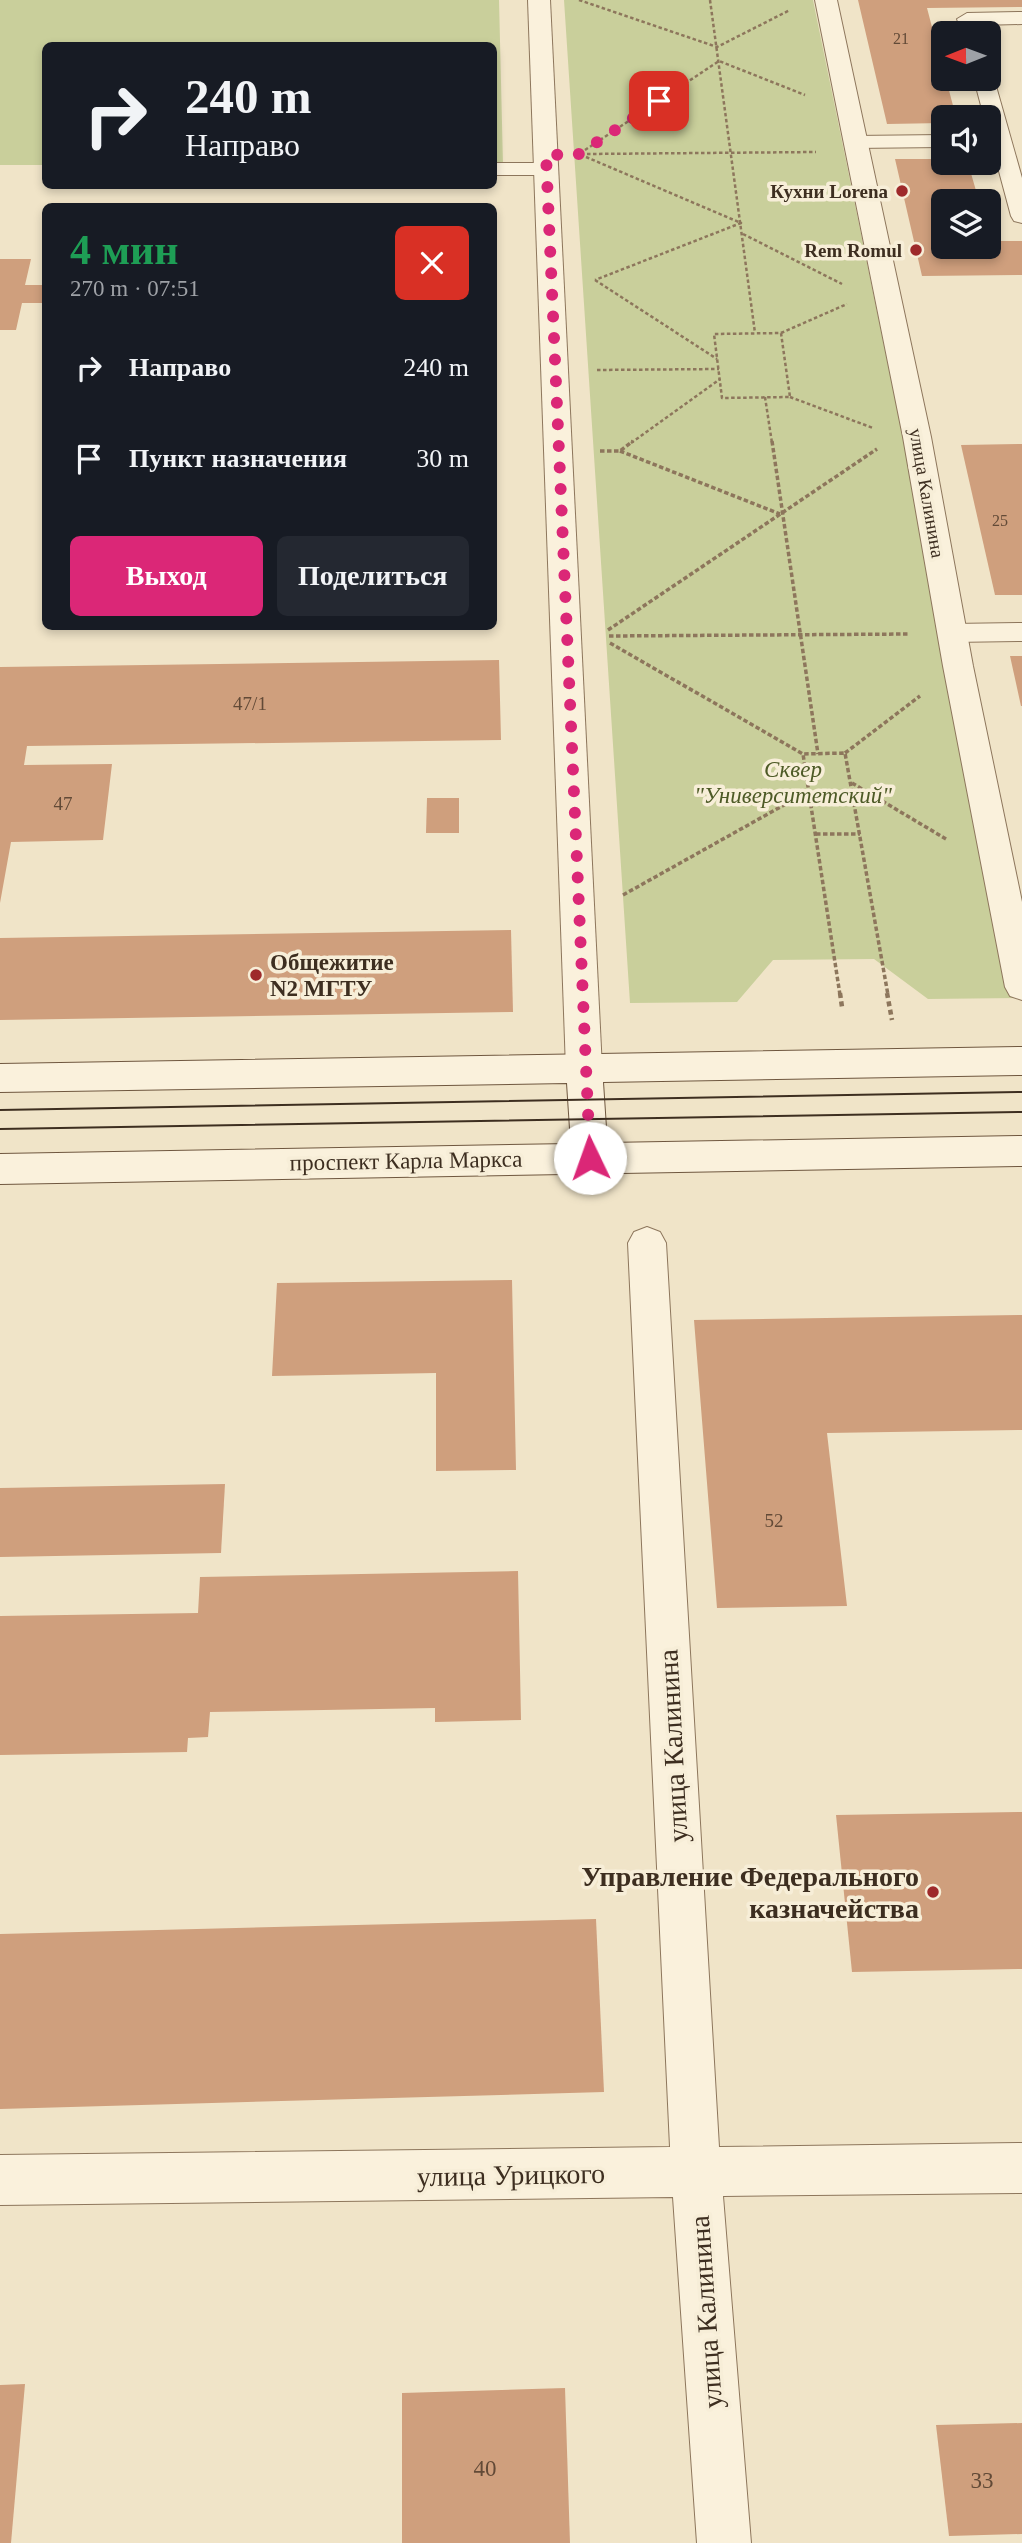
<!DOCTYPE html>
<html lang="ru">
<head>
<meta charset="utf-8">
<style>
  body { margin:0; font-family:"Times New Roman",serif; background:#242831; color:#f1f3f6; height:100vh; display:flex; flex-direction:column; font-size:26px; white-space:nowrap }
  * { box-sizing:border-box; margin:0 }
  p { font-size:23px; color:#9ea1a6 }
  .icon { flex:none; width:38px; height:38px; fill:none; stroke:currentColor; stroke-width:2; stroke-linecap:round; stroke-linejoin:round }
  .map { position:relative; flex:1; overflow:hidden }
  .panel { position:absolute; left:42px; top:203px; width:455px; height:427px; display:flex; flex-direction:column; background:#171b24; border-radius:10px; box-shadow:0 4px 10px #0003 }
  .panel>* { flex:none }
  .banner { position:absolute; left:42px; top:42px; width:455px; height:147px; border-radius:10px; box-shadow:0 4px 10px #0003; background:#171b24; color:#f1f3f6; overflow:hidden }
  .needle { width:46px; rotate:269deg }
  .fabs { position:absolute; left:931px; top:21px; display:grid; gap:14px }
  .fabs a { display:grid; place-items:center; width:70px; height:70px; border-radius:10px; background:#171b24; box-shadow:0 4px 10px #0003; font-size:35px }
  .pin { position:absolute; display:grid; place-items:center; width:60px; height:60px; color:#fff; margin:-30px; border-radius:14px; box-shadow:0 4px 10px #0006 }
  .me { position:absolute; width:77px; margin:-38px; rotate:357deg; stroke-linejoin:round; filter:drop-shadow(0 0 5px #0008) }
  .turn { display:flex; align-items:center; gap:24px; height:147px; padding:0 28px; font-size:32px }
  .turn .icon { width:91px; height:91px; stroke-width:2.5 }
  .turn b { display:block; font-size:49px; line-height:60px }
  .round { display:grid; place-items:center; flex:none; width:74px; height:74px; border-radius:10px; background:#242831 }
  .summary { display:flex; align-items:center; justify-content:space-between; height:119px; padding:0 28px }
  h1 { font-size:42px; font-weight:800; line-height:52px; color:#1e9e55 }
  .button { display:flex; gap:14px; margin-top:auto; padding:14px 28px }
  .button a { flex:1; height:80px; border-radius:10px; background:#db2777; color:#fff; font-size:28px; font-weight:800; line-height:80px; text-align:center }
  .button a+a { background:#242831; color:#f1f3f6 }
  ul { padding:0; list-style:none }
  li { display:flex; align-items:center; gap:21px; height:91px; padding:0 28px }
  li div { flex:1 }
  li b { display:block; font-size:26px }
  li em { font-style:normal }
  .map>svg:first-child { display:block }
  .green { fill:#c9cf9b }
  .building { fill:#cf9f7d }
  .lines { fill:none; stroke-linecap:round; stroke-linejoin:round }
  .lane-casing { stroke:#8d765c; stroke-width:2 }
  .street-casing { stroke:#8d765c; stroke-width:2 }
  .secondary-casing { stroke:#6f573f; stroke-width:2 }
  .path-far2 { stroke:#8d765c; stroke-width:2.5; stroke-dasharray:3.5 2.5; stroke-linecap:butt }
  .path-far1 { stroke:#8d765c; stroke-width:3.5; stroke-dasharray:4.5 2.5; stroke-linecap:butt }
  .path { stroke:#8d765c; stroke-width:4.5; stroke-dasharray:5 3.5; stroke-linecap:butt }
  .lane { fill:#faf1dc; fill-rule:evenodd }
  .street { fill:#faf1dc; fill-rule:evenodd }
  .secondary { fill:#faf1dc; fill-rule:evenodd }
  .tram { stroke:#3d2e20; stroke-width:2 }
  .route { stroke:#db2777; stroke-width:12; stroke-dasharray:0 21.6 }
  .poi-dot { fill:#9e2a2b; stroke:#f7eed8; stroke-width:2.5 }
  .labels { text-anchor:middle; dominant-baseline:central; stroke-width:7; stroke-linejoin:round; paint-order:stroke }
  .far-number-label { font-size:16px; fill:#624a37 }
  .far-poi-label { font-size:19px; font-weight:bold; fill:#3d2e20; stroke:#f7eed8; text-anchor:end }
  .far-street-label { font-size:19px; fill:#3d2e20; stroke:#f7eed8 }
  .number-label { font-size:19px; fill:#624a37 }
  .park-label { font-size:23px; font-style:italic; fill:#4d5a26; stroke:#f7eed8 }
  .poi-label { font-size:23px; font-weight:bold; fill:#3d2e20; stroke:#f7eed8; text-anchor:start }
  .street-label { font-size:23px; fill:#3d2e20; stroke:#f7eed8 }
  .near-number-label { font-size:23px; fill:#624a37 }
  .near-street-label { font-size:28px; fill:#3d2e20; stroke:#f7eed8 }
  .near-poi-label { font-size:28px; font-weight:bold; fill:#3d2e20; stroke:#f7eed8; text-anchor:end }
</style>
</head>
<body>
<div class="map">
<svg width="1022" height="2543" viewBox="0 0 1022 2543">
  <rect width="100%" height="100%" fill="#f0e4c8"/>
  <g class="green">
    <polygon points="0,0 499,0 503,164 494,164 494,46 46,46 45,165 0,165"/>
    <polygon points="564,0 813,0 1018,998 928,999 874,959 773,960 737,1002 630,1003"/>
  </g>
  <g class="building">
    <polygon points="858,0 1022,0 1022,7 927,8 943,69 943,79 946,79 956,117 943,117 943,123 887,124"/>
    <polygon points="895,159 943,159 943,163 968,163 979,201 943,201 943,247 989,247 989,241 1022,241 1022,275 922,276"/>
    <polygon points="0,259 31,259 25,285 46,285 46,303 22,303 16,330 0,330"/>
    <polygon points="1022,444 1022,595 995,595 961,445"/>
    <polygon points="1010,656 1022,656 1022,706 1021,706"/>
    <polygon points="499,660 501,740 27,746 24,765 112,764 103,840 11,842 0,903 0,667"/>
    <polygon points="427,798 459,798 459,833 426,833"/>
    <polygon points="511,930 513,1012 0,1020 0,938"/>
    <polygon points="512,1280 516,1470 436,1471 436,1373 272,1376 277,1283"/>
    <polygon points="1022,1315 1022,1430 827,1433 847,1606 717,1608 694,1320"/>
    <polygon points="225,1484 221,1553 0,1557 0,1488"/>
    <polygon points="518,1571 521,1720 435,1722 435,1708 210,1712 208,1737 188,1738 187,1752 0,1755 0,1616 198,1613 200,1577"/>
    <polygon points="1022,1812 1022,1969 852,1972 836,1815"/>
    <polygon points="596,1919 604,2092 0,2109 0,1934"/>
    <polygon points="25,2384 11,2543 0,2543 0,2385"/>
    <polygon points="565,2388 570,2543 402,2543 402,2393"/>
    <polygon points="1022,2423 1022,2534 949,2536 936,2425"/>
  </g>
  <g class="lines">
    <defs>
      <g id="lane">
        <polygon points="1022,12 1022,24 979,25 982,33 962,33 957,19 967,13"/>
        <polygon points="989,74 994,79 1022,178 1022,223 1014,221 1011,216 989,134 989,117 984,117 974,79 989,79"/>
        <polygon points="943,135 943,147 854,148 847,146 844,142 847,138 854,136"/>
        <polygon points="494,163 546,163 554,164 557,169 554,174 546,175 494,175"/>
        <polygon points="1022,623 1022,641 952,642 943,639 939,633 943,627 952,624"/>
      </g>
      <g id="street">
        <polygon points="528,0 550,0 602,1069 597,1079 584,1083 571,1079 566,1069"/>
        <polygon points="815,0 837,0 931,437 973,666 1022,902 1022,1000 1010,996 1005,987 943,666 903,437"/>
        <polygon points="647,1227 660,1232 666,1243 719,2147 1022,2143 1022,2193 723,2196 751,2543 697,2543 673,2197 0,2205 0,2155 670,2147 628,1243 634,1232"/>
      </g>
      <polygon id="secondary" points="1022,1047 1022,1075 603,1082 607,1143 1022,1136 1022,1166 0,1184 0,1154 571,1144 567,1083 0,1092 0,1064"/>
    </defs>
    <use href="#lane" class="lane-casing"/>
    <use href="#street" class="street-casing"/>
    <use href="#secondary" class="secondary-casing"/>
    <g class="path-far2">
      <polyline points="579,0 717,47 790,10"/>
      <polyline points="710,0 755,333"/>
      <polyline points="585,150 719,61 805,95"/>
      <polyline points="587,154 816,152"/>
      <polyline points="586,157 741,223 595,280"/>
      <polyline points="743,234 842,284"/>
      <polyline points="595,280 717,359"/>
      <polygon points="781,333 790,397 722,398 714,334"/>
      <polyline points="781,333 847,304"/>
      <polyline points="597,370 719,369"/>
      <polyline points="765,397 772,443"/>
      <polyline points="790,397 873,428"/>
      <polyline points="631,443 720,379"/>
    </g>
    <g class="path-far1">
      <polyline points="772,441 818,754"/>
      <polyline points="600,451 620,451 633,441"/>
      <polyline points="620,451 780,514"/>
      <polyline points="608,630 877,449"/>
      <polyline points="609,636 908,634"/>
      <polyline points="610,643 803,754"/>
      <polyline points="845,753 920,696"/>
      <polyline points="852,783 946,839"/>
      <polyline points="816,834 860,834"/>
      <polyline points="623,895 809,791"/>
      <polyline points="840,995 803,754 845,753 888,995"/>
    </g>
    <g class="path">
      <polyline points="840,993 842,1007"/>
      <polyline points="887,993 892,1020"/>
    </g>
    <use href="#lane" class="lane"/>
    <use href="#street" class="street"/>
    <use href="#secondary" class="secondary"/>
    <g class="tram">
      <polyline points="0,1110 1022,1092"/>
      <polyline points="0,1129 1022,1112"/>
    </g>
  </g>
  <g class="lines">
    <polyline class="route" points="590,1158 546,155 579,154 659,101"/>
  </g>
  <g class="poi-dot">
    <circle cx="902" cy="191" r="7"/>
    <circle cx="916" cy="250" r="7"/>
    <circle cx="256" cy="975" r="7"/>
    <circle cx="933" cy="1892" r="7"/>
  </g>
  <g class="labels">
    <g class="far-number-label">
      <text x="901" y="38">21</text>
      <text x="1000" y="520">25</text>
    </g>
    <g class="far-poi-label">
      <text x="888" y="191">Кухни Lorena</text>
      <text x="902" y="250">Rem Romul</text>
    </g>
    <g class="far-street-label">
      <text transform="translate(927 493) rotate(80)">улица Калинина</text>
    </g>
    <g class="number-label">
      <text x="250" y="703">47/1</text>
      <text x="63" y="803">47</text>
      <text x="774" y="1520">52</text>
    </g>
    <g class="park-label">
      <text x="793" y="769">Сквер<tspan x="793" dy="26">"Университетский"</tspan></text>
    </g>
    <g class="poi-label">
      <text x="270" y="962">Общежитие<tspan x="270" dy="26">N2 МГТУ</tspan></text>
    </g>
    <g class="street-label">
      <text transform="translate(406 1161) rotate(-1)">проспект Карла Маркса</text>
    </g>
    <g class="near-number-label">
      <text x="485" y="2468">40</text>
      <text x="982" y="2480">33</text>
    </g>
    <g class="near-street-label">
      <text transform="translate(673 1746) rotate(-93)">улица Калинина</text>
      <text transform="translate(511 2175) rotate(-1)">улица Урицкого</text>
      <text transform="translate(706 2312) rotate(-94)">улица Калинина</text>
    </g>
    <g class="near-poi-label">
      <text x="919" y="1876">Управление Федерального<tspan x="919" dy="32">казначейства</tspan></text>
    </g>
  </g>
</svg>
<div class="fabs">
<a><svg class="needle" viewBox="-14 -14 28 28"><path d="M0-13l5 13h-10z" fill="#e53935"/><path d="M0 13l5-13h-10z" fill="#9ea1a6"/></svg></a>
<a><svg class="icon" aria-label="sound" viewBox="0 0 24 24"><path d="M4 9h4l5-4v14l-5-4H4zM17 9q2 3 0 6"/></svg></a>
<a><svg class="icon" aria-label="layers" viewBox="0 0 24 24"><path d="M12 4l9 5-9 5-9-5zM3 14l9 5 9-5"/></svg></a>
</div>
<div class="pin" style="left:659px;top:101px;background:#d93025"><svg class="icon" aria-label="arrive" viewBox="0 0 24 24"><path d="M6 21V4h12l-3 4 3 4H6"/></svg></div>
<svg class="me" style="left:590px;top:1158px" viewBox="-20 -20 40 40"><circle r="19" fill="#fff"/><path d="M0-13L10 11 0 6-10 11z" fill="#db2777"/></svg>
<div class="banner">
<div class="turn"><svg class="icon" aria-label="right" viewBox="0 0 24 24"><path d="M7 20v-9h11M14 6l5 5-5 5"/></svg><div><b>240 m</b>Направо</div></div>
</div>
<section class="panel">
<div class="summary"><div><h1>4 мин</h1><p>270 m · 07:51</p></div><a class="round" style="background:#d93025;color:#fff"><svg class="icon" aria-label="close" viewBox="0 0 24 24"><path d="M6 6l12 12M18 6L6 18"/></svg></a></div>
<ul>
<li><svg class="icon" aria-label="right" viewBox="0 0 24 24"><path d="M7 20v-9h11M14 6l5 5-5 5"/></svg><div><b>Направо</b></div><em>240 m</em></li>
<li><svg class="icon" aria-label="arrive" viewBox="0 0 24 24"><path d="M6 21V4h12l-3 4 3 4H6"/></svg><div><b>Пункт назначения</b></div><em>30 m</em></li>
</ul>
<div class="button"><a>Выход</a><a>Поделиться</a></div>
</section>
</div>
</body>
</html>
